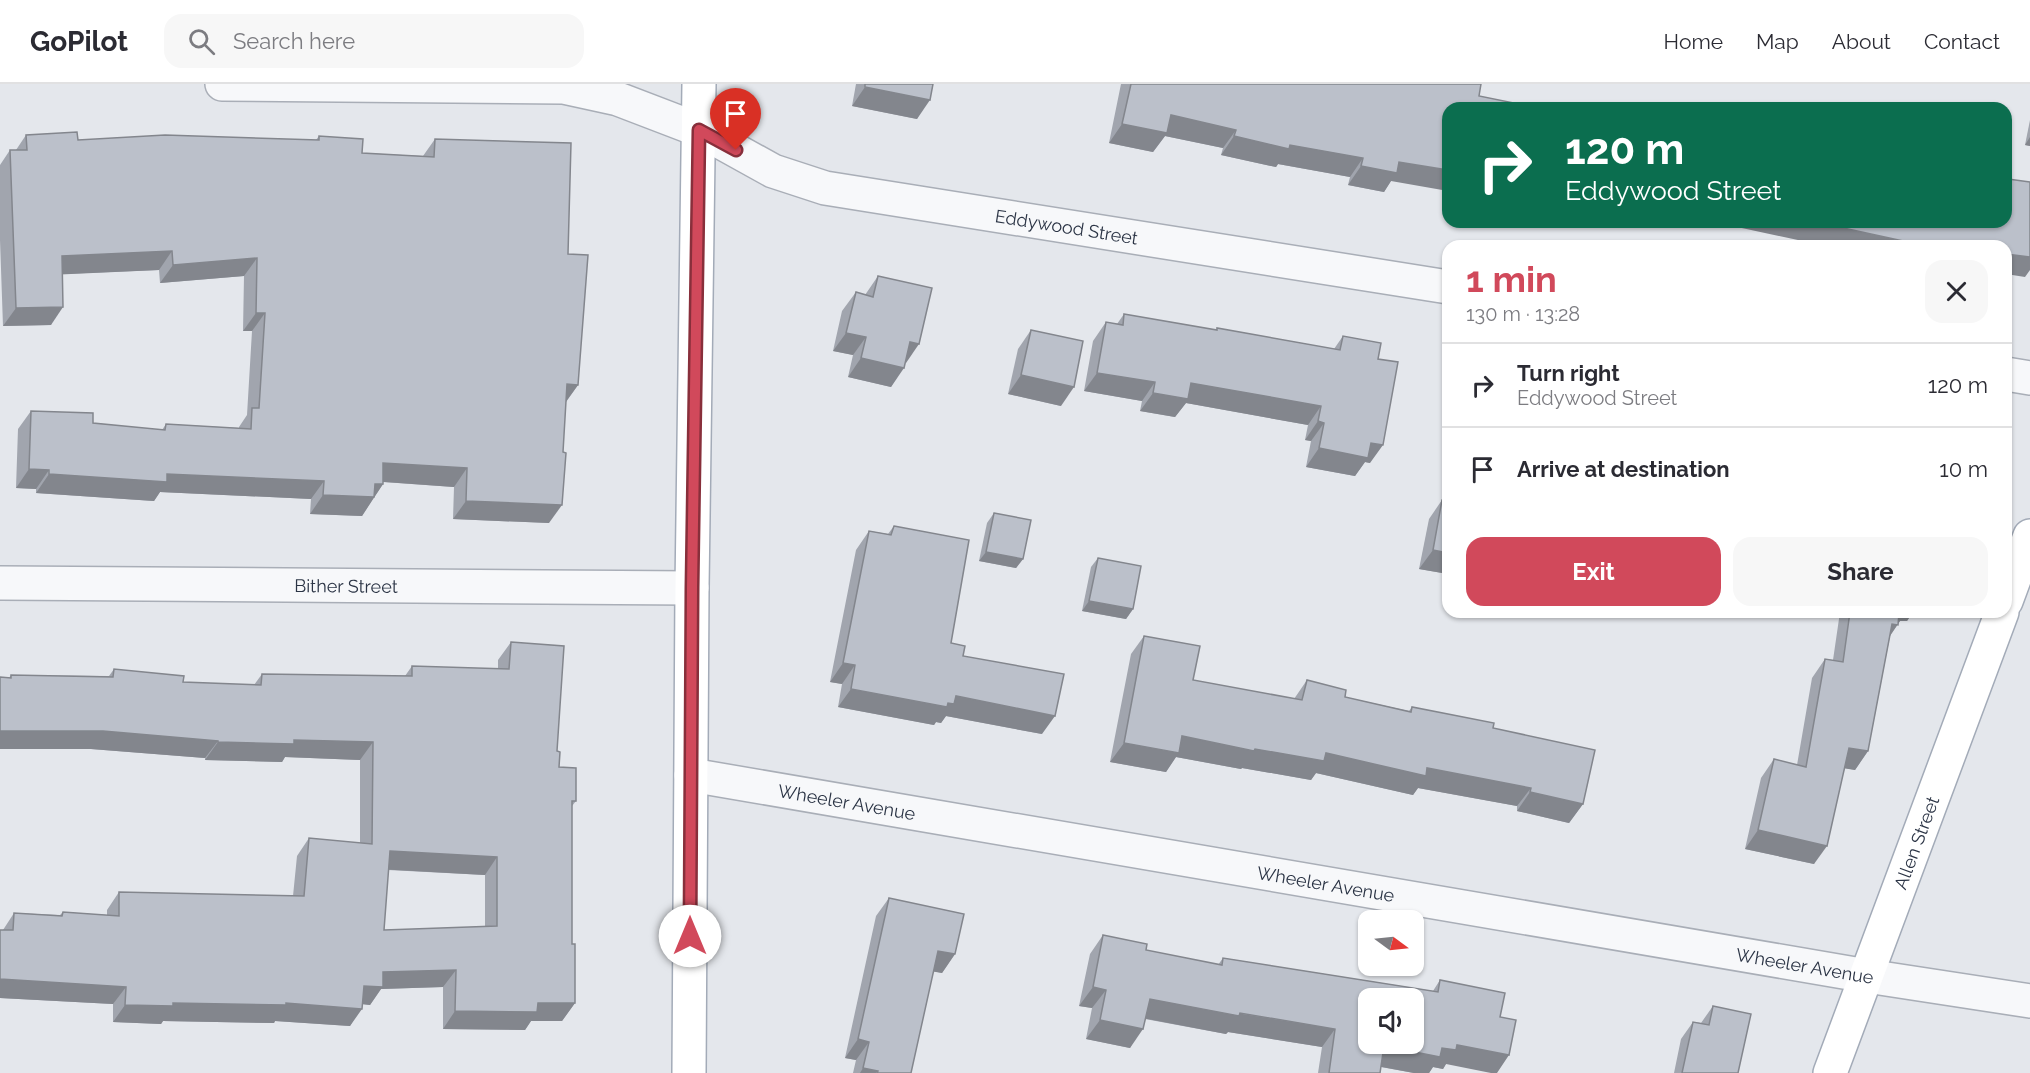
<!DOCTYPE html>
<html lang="en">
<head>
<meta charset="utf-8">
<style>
  body { margin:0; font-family:Raleway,sans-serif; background:#f7f7f7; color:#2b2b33; height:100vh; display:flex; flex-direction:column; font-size:22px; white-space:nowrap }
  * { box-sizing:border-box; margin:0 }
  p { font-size:20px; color:#7c7c81 }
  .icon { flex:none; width:33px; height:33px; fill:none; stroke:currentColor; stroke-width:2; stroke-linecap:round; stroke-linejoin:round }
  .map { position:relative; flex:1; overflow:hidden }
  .side { position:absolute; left:1442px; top:156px; width:570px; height:378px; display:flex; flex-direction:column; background:#fff; border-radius:18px; box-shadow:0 2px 4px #0004 }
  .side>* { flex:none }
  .hud { position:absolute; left:1442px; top:18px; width:570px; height:126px; border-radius:18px; box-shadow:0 2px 4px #0004; background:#0b6e4f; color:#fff; overflow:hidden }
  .needle { width:39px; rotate:105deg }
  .fabs { position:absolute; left:1358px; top:826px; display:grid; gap:12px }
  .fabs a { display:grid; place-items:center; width:66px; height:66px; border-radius:12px; background:#fff; box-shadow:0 2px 4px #0004; font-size:30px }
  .pin { position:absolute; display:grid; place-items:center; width:51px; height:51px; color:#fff; margin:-62px -26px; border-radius:50% 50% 50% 0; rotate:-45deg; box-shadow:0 0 6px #0007 }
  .pin .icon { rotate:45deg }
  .me { position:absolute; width:66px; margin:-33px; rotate:0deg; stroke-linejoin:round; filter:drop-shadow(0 0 4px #0008) }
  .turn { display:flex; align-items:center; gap:21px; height:126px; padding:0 24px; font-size:27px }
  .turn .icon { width:78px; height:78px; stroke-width:2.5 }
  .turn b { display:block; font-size:42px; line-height:51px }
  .round { display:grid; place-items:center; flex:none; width:63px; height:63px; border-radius:18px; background:#f7f7f7 }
  .head { display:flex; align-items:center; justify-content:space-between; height:102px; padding:0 24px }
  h1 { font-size:36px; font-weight:700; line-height:45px; color:#d1495b }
  .button { display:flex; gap:12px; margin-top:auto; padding:12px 24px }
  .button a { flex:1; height:69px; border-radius:18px; background:#d1495b; color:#fff; font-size:24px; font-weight:700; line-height:69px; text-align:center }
  .button a+a { background:#f7f7f7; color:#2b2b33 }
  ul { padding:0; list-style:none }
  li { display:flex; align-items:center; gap:18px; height:84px; padding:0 24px; border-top:2px solid #e1e1e2 }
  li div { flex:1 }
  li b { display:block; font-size:22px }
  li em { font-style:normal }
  header { display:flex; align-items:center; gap:36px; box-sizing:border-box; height:84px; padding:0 30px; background:#fff; border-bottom:2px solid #e1e1e2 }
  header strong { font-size:28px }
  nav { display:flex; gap:33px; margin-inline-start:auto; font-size:21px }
  .search { width:420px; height:54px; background:#f7f7f7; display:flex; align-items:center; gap:15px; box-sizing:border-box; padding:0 21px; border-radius:18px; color:#7c7c81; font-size:22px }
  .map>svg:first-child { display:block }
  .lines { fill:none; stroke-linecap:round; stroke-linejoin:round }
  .minor-casing { stroke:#a9aeb7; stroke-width:36 }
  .major-casing { stroke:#a3abb8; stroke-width:36 }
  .minor { stroke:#f7f8fa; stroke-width:33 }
  .major { stroke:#fff; stroke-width:33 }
  .wall { fill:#a1a5ae; fill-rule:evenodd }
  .shaded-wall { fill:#83868d }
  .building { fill:#bbc0ca; stroke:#83868d; stroke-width:1.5; fill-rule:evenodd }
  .route-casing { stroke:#882f3b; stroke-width:15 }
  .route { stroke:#d1495b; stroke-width:10 }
  .labels { text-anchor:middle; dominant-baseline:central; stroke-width:5; stroke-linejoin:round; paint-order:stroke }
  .street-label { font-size:18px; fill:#2b3445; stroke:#f4f6f9 }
</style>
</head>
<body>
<header>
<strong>GoPilot</strong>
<div class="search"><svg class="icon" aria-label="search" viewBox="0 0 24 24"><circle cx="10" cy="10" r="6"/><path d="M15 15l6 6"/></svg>Search here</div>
<nav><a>Home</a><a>Map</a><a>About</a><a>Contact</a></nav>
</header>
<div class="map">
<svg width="2030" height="989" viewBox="0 0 2030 989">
  <rect width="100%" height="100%" fill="#e4e7ec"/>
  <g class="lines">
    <defs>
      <g id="minor">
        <path id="s1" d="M222,0L563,3L618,15L699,46L773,87L825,104L1448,203"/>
        <polyline points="2006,290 2030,294"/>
        <path id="s2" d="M0,499L692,504"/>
        <path id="s3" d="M691,691L1867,892L2030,917"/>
      </g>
      <g id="major">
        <polyline points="2006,517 2030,452"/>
        <polyline points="689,989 692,504 699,0"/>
        <path id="s4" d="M1830,989L2002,528"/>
      </g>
    </defs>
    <use href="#minor" class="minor-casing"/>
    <use href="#major" class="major-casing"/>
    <use href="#minor" class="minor"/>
    <use href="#major" class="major"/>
  </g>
  <g class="wall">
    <polygon points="856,0 933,0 917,35 852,22"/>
    <polygon points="1121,0 1481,0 1391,97 1384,108 1348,101 1350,93 1278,80 1276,83 1221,71 1223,64 1165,52 1153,68 1109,59"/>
    <polygon points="2030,36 2030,62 2025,61"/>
    <polygon points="26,51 78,56 316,56 319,52 362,69 423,72 435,55 568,170 578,301 566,318 549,439 453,435 454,403 383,398 383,400 375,412 374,413 362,432 310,430 311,415 160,408 154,417 36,409 36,405 16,404 18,345 31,327 93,339 162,346 166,340 239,344 239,343 247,331 252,247 243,247 244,192 160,199 159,186 62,190 51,241 3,242 0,156 0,81 10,66 16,66"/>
    <polygon points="878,192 906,279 905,279 891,303 848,293 853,271 833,267 842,227 856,208 865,211"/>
    <polygon points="1124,230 1216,246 1217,244 1334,265 1343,252 1378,275 1370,379 1365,378 1355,392 1306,383 1311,357 1305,356 1308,341 1186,319 1175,333 1140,327 1142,317 1084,307 1093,257 1106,238 1117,240"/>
    <polygon points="1031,246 1061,322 1008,310 1018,265"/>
    <polygon points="1442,416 1448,490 1419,485 1429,435"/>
    <polygon points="994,429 1023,475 1016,484 979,477 987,439"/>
    <polygon points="894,442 951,559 1042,650 946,632 941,639 936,638 934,641 838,623 842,600 830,598 856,466 869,447 888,450"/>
    <polygon points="1098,474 1133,525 1126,535 1082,527 1091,483"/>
    <polygon points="1840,528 1913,528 1907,537 1900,537 1890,552 1868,667 1855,686 1845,684 1814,780 1745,765 1761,694 1774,675 1797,681 1812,594 1825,575 1833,576"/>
    <polygon points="1144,552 1193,596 1294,615 1307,596 1345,613 1409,627 1412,623 1493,644 1583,720 1569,739 1517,727 1517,722 1418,704 1413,711 1316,689 1311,696 1242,684 1241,685 1176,673 1166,688 1110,678 1131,570"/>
    <path d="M511,558L557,667L559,683L576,717L572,722V860L575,919L562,937H531L525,946L443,945V903L381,905L370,921L363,920L350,942L275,937L274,939L163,937L161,940L113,938V920L0,914V846H3L14,829L60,831L63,828L107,831V826L119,808L293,812L297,772L309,754L360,759V676L285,673L282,678L205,676V674L91,665L9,594L11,591L109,592L114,585L183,598L254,601L262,590L405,592L412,582L498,585V576ZM388,786L485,791V843L384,846Z"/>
    <polygon points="889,814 955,870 942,889 933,887 911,989 853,989 856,976 845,974 876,832"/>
    <polygon points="1103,851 1146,866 1218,881 1223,874 1433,907 1440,896 1446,980 1443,985 1433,983 1429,989 1414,989 1381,983 1380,989 1318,989 1322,963 1228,948 1226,950 1145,935 1130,964 1086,955 1092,924 1079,922 1090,870"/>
    <polygon points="1713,922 1738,989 1674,989 1681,955 1693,938 1701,939"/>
  </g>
  <g class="shaded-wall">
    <polygon points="865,3 930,16 917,35 852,22"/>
    <polygon points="1171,31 1236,46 1223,64 1165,52 1153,68 1109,59 1122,40"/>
    <polygon points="1234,52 1290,61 1363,74 1350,93 1278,80 1276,83 1221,71"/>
    <polygon points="2030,53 2030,62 2025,61"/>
    <polygon points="1399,78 1448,86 1448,107 1391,97 1384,108 1348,101 1361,82"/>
    <polygon points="1714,138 1816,138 1926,162 1826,162"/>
    <polygon points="172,167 159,186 49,191 62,172"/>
    <polygon points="2006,170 2030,173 2030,186 2025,193 2006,190"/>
    <polygon points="257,174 244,192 160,199 173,181"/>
    <polygon points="63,223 51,241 3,242 16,224"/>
    <polygon points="256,229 265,229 252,247 243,247"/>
    <polygon points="846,249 866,253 853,271 833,267"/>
    <polygon points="910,258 919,260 906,279 897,276"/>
    <polygon points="861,274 904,284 891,303 848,293"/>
    <polygon points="1097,289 1155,298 1142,317 1084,307"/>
    <polygon points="1021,291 1074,303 1061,322 1008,310"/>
    <polygon points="1191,299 1321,322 1308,341 1186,319 1175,333 1140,327 1153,309"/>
    <polygon points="567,300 578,301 565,319"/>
    <polygon points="1318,337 1324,339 1311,357 1305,356"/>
    <polygon points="1371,359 1383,361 1370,379 1365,378 1355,392 1306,383 1319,364"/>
    <polygon points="383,379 467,384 454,403 371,397"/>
    <polygon points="29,385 49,386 36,405 16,404"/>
    <polygon points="49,390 167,390 324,397 311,415 160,408 154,417 36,409"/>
    <polygon points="375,400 383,400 362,432 310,430 323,411"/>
    <polygon points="466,417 562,421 549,439 453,435"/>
    <polygon points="1433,466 1448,469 1448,490 1419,485"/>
    <polygon points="986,468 1023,475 1016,484 979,477"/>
    <polygon points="1089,517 1133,525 1126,535 1082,527"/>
    <polygon points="1899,528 1913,528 1907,537 1900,537 1885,559 1879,559"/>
    <polygon points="843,579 855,581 842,600 830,598"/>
    <polygon points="851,605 948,619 956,612 1055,632 1042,650 946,632 941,639 936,638 934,641 838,623"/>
    <polygon points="0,647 103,647 218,657 205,674 91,665 0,665"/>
    <polygon points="1182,652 1255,665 1326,669 1427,684 1531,704 1517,722 1418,704 1413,711 1316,689 1311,696 1242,684 1241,685 1176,673 1166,688 1110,678 1124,659"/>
    <polygon points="294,656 373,658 360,676 285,673 282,678 205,676 218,658"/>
    <polygon points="1849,664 1868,667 1855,686 1836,683"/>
    <polygon points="1530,708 1583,720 1569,739 1517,727"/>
    <polygon points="1758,746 1827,762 1814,780 1745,765"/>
    <polygon points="390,767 497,773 485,791 377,785"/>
    <polygon points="938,867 955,870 942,889 924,886"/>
    <polygon points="456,886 443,903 381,905 370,921 351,919 364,902 383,888"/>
    <polygon points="0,895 126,903 113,920 0,914"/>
    <polygon points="1093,903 1106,906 1092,924 1079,922"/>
    <polygon points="1150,915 1335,945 1322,963 1228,948 1226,950 1137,933"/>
    <polygon points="173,919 286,919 362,925 350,942 275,937 274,939 163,937 161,940 113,938 125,921"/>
    <polygon points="538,919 575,919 562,937 531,937 525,946 443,945 455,927"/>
    <polygon points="1100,936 1143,945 1130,964 1086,955"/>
    <polygon points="858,955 869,958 856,976 845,974"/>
    <polygon points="1457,961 1509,971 1497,989 1491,989 1446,980 1443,985 1433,983 1429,989 1414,989 1371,981 1384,962 1442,964"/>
    <polygon points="863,984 878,987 876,989 860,989"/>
  </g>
  <g class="building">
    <polygon points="865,0 933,0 930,16 865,3"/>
    <polygon points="1131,0 1481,0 1479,12 1539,24 1448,24 1448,86 1399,78 1397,89 1361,82 1363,74 1290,61 1289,65 1234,52 1236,46 1171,31 1167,49 1122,40"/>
    <polygon points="1546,20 1562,24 1545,24"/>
    <polygon points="1584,20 1603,24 1583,24"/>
    <polygon points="77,48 78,56 165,51 319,56 319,52 363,55 362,69 434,73 435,55 571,59 568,170 588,171 578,301 567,300 563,368 566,369 562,421 466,417 467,384 383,379 383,400 375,400 374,413 323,411 324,397 167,390 167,398 49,390 49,386 29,385 31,327 93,329 93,339 165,346 166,340 251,345 252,324 259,324 265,229 256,229 257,174 173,181 172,167 62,172 63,223 16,224 10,66 27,66 26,51"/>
    <polygon points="2008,95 2030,98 2030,173 2006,170 2006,162 1952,162 1943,161 1943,162 1926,162 1816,138 2006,138 2006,111"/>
    <polygon points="878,192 932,204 919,260 910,258 904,284 861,274 866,253 846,249 856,208 873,213"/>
    <polygon points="1124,230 1217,246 1217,244 1340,266 1343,252 1381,259 1378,275 1398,278 1383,361 1371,359 1368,374 1319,364 1324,339 1318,337 1321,322 1191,299 1188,315 1153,309 1155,298 1097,289 1106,238 1123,241"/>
    <polygon points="1031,246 1083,257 1074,303 1021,291"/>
    <polygon points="1442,416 1448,417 1448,469 1433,466"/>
    <polygon points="994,429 1031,436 1023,475 986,468"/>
    <polygon points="894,442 969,456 951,559 965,562 963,572 1064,590 1055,632 956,612 954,620 948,619 947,623 851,605 855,581 843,579 869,447 891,451"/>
    <polygon points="1098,474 1141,482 1133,525 1089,517"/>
    <polygon points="1850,528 1906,528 1905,530 1899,529 1898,541 1892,540 1868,667 1849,664 1827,762 1758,746 1774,675 1806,683 1825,575 1843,578"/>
    <polygon points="1144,552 1200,562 1193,596 1302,616 1307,596 1346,606 1345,613 1411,628 1412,623 1494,639 1493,644 1595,666 1583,720 1530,708 1531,704 1427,684 1426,692 1326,669 1324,677 1255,665 1254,667 1182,652 1179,669 1124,659"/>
    <path d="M511,558L564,562L557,667L560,668L559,683L576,684V717H572V860H575V919H538L537,928L455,927L456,886L383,888V903L364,902L362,925L286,919V921L173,919V922L125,921L126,903L0,895V846H13L14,829L62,832L63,828L119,832V808L304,812L309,754L372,760L373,658L294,656V660L218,658V657L103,647H0V593L11,594V591L113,593L114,585L184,592L183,598L261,601L262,590L412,592V582L509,585ZM390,767L497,773V842L384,846Z"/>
    <polygon points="889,814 964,830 955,870 938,867 911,989 877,989 878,987 863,984 869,958 858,955"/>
    <path d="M1103,851L1147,860L1146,866L1222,881L1223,874L1438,908L1440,896L1505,909L1500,933L1516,936L1509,971L1457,961L1456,966L1442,964L1440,973L1384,962L1380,989H1329L1335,945L1240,929L1239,932L1150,915L1143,945L1100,936L1106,906L1093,903ZM1368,915H1413V960H1368Z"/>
    <polygon points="1713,922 1751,930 1738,989 1682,989 1693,938 1709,941"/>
  </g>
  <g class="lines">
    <defs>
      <polyline id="route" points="690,852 692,504 699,46 736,66"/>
    </defs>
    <use href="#route" class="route-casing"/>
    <use href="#route" class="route"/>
  </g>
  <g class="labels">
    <g class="street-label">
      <text stroke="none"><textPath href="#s1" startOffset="868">Eddywood Street</textPath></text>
      <text stroke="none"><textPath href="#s2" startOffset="346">Bither Street</textPath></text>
      <text stroke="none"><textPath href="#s3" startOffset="158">Wheeler Avenue</textPath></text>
      <text stroke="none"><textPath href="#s4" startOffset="246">Allen Street</textPath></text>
      <text stroke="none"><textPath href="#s3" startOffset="644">Wheeler Avenue</textPath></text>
      <text stroke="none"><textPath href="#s3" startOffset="1130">Wheeler Avenue</textPath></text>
    </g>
  </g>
</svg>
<div class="fabs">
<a><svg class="needle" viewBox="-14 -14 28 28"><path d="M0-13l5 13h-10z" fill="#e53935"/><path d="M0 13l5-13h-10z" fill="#7c7c81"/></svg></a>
<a><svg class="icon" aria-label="sound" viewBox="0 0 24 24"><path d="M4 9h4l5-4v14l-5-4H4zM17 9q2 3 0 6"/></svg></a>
</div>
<div class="pin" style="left:736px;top:66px;background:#d93025"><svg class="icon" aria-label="arrive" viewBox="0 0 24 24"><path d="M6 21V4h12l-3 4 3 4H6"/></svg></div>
<svg class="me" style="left:690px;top:852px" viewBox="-20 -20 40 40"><circle r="19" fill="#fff"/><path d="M0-13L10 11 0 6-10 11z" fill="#d1495b"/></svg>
<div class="hud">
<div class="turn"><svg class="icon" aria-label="right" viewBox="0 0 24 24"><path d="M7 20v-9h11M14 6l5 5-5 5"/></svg><div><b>120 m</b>Eddywood Street</div></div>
</div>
<section class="side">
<div class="head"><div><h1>1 min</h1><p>130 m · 13:28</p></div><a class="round"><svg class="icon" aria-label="close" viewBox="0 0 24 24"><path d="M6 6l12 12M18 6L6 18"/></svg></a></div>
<ul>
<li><svg class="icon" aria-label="right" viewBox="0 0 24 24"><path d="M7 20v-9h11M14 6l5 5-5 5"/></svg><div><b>Turn right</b><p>Eddywood Street</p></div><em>120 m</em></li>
<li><svg class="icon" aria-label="arrive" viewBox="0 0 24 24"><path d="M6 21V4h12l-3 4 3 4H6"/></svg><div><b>Arrive at destination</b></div><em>10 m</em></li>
</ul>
<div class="button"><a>Exit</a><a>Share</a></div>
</section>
</div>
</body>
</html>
